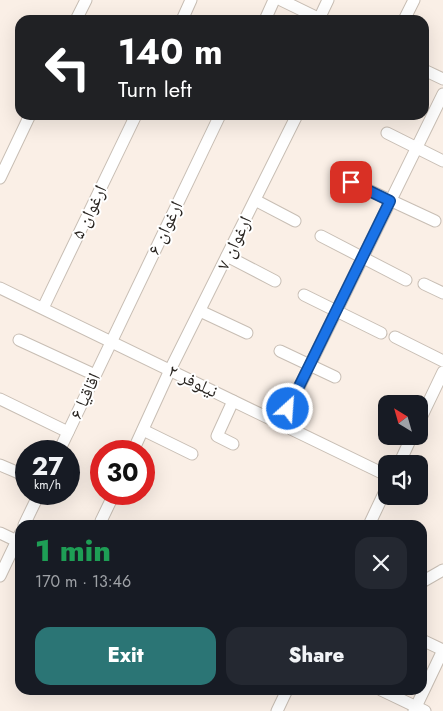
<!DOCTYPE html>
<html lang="en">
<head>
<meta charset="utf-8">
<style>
  body { margin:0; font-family:Jost,"Noto Naskh Arabic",sans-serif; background:#242831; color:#f1f3f6; height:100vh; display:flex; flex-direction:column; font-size:19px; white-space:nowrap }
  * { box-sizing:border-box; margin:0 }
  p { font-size:16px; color:#9ea1a6 }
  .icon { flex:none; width:28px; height:28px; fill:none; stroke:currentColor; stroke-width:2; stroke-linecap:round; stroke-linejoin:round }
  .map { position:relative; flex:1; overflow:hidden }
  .details { position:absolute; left:15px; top:520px; width:412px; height:175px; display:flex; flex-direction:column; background:#171b24; border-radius:15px; box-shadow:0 5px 20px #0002 }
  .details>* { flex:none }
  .banner { position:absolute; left:15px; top:15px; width:414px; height:105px; border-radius:15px; box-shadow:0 5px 20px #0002; background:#202124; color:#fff; overflow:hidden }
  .needle { width:32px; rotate:323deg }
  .fabs { position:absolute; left:378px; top:395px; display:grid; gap:10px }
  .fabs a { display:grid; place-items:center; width:50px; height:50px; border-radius:10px; background:#171b24; box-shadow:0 5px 20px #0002; font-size:25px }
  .speed { position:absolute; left:15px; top:440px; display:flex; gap:10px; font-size:25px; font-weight:700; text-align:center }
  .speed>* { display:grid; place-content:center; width:65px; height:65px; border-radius:50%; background:#171b24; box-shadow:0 5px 20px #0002; line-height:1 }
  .speed small { font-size:12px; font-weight:400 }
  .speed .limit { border:8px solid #d22; background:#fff; color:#111 }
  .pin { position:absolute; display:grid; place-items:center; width:42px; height:42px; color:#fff; margin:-21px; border-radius:10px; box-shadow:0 2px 8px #0006 }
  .me { position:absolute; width:55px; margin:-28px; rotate:26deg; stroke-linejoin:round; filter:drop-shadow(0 0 4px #0008) }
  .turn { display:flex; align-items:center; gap:18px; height:105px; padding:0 20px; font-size:22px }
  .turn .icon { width:65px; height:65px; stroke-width:2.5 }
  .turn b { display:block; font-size:35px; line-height:42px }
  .round { display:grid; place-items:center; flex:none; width:52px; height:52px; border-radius:15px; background:#242831 }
  .overview { display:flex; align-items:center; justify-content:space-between; height:85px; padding:0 20px }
  h1 { font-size:30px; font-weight:800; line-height:38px; color:#1e9e55 }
  .cta { display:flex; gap:10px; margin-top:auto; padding:10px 20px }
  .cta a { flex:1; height:58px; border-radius:15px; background:#2b7575; color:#fff; font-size:20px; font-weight:800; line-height:58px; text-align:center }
  .cta a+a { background:#242831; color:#f1f3f6 }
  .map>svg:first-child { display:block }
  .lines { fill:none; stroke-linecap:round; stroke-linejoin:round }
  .minor-casing { stroke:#c8beb4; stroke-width:13 }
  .minor { stroke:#fff; stroke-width:11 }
  .route-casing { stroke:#114b97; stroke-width:12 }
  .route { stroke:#1a73e8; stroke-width:9 }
  .labels { text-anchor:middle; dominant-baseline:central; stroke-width:4; stroke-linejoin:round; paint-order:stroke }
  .street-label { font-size:18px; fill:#282420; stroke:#fff }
</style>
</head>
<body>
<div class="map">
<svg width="443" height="711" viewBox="0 0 443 711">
  <rect width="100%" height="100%" fill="#faefe6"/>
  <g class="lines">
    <defs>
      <g id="minor">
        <polyline points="281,0 322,20"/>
        <polyline points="319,19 328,0"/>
        <polyline points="76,20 86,0"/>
        <polyline points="182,20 191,0"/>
        <polyline points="265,20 274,0"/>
        <polyline points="404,20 414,0"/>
        <polyline points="424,70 443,79"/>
        <polyline points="387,133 443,161"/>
        <polyline points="0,178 30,115"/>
        <polyline points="351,182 435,221"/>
        <polyline points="255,200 295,221"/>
        <polyline points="321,236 406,280"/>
        <polyline points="227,256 275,281"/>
        <polyline points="424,284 443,293"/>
        <polyline points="0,288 386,475"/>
        <polyline points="304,295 381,333"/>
        <polyline points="43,308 136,115"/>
        <polyline points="200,311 247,333"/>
        <polyline points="395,337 443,361"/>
        <polyline points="19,340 95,375"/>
        <polyline points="280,351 335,377"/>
        <polyline points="0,399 68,432"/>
        <polyline points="419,422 443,372"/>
        <polyline points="281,424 443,94"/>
        <polyline points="143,430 192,454"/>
        <polyline points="233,444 217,436 233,401"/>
        <polyline points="59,451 220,115"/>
        <polyline points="133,451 170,370 297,115"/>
        <polyline points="399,464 412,436"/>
        <polyline points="0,465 26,476"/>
        <polyline points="101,521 114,494"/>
        <polyline points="24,525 39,494"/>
        <polyline points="369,525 386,489"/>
        <polyline points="0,533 17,541"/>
        <polyline points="0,576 20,534"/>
        <polyline points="422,582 443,570"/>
        <polyline points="422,640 443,650"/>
        <polyline points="381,690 425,711"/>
        <polyline points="277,711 287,690"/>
        <polyline points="414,711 443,650"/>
      </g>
    </defs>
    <use href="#minor" class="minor-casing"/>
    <use href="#minor" class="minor"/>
  </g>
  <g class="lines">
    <defs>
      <polyline id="route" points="288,409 390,201 351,182"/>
    </defs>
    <use href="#route" class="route-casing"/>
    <use href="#route" class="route"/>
  </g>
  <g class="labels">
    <g class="street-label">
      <text transform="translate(89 212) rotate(-64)">ارغوان ۵</text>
      <text transform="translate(165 228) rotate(-64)">ارغوان ۶</text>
      <text transform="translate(234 243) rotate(-64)">ارغوان ۷</text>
      <text transform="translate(193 381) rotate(26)">نیلوفر ۲</text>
      <text transform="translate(85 396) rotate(-65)">اقاقیا ۶</text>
    </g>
  </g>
</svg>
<div class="fabs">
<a><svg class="needle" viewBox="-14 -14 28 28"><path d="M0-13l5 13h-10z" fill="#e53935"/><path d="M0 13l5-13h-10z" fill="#9ea1a6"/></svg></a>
<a><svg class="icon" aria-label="sound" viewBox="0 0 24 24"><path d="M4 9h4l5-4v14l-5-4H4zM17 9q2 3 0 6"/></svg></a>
</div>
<div class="speed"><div>27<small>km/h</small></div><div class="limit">30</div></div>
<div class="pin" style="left:351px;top:182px;background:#d93025"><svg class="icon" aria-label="arrive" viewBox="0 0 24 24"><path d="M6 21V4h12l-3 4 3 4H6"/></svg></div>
<svg class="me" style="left:288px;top:409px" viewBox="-20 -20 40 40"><circle r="17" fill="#1a73e8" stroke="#fff" stroke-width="3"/><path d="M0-11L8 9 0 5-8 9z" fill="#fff"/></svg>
<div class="banner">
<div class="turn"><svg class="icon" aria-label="left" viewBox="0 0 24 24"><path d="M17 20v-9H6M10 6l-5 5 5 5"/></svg><div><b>140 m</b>Turn left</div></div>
</div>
<section class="details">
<div class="overview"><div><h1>1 min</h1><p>170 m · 13:46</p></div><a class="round"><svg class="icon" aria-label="close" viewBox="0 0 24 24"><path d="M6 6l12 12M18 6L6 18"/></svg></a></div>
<div class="cta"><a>Exit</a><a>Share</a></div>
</section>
</div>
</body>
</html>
